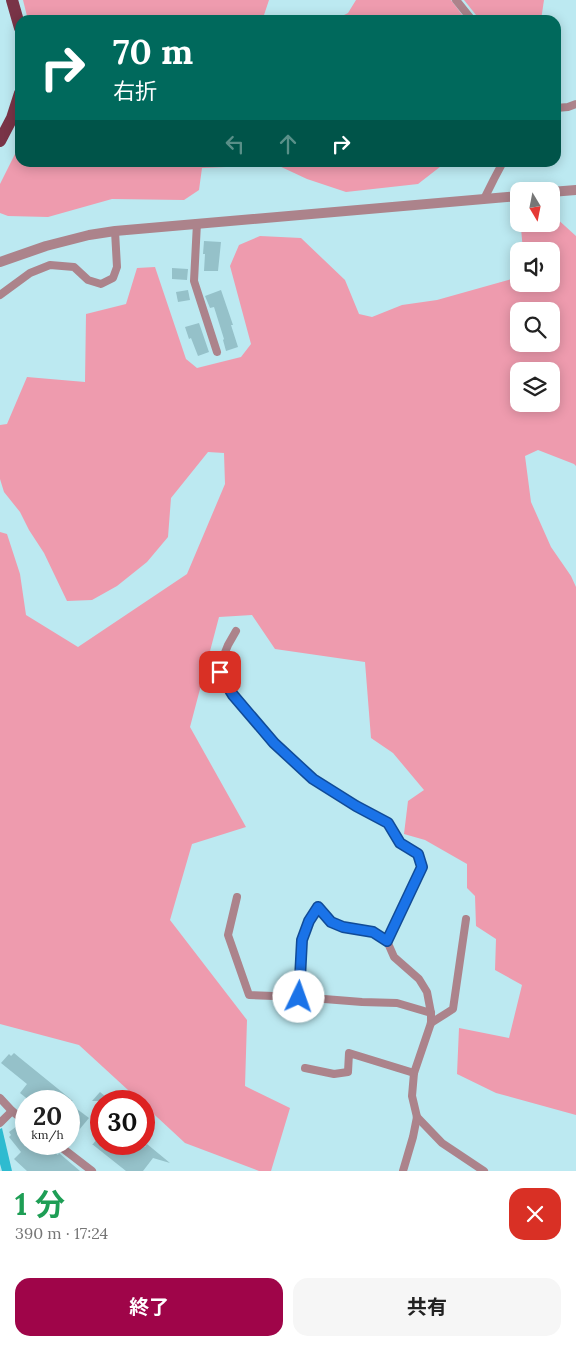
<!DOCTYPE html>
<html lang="ja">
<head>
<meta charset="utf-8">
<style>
  body { margin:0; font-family:Lora,"Noto Sans JP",serif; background:#f6f6f6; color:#222; height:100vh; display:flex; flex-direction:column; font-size:19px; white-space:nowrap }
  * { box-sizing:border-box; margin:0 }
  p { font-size:16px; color:#767676 }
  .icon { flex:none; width:28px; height:28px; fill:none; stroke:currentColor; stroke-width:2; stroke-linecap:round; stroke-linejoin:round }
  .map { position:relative; height:1171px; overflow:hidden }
  .panel { display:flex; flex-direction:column; background:#fff; flex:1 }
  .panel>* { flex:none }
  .hud { position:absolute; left:15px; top:15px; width:546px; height:152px; border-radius:15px; box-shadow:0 2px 12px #0003; background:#00695c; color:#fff; overflow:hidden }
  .needle { width:32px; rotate:170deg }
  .controls { position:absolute; left:510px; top:182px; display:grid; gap:10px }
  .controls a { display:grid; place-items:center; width:50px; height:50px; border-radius:10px; background:#fff; box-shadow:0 2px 12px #0003; font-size:25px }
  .speed { position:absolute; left:15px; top:1090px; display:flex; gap:10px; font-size:25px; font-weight:700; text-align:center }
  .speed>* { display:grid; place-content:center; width:65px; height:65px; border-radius:50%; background:#fff; box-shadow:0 2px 12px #0003; line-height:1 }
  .speed small { font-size:12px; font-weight:400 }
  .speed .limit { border:8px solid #d22; background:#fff; color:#111 }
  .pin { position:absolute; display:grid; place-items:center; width:42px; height:42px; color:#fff; margin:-21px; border-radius:10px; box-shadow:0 2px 8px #0006 }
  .me { position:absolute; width:55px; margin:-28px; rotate:3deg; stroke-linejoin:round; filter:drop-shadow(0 0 4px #0008) }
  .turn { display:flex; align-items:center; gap:18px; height:105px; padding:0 15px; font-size:22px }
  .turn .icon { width:65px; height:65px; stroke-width:2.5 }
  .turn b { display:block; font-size:35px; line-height:42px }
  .lanes { display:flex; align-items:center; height:48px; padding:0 15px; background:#0003; justify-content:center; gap:25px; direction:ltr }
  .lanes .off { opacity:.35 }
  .round { display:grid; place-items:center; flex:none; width:52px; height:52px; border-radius:15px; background:#f6f6f6 }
  .summary { display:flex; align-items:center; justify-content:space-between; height:85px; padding:0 15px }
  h1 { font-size:30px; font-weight:700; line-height:38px; color:#1e9e55 }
  .action { display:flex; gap:10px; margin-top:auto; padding:10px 15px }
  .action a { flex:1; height:58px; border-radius:15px; background:#9f0549; color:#fff; font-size:20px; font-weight:700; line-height:58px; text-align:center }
  .action a+a { background:#f6f6f6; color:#222 }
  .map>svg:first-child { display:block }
  .green { fill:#ee9bae; fill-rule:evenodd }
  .water { fill:#2ebbd0 }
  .building { fill:#95c1c9 }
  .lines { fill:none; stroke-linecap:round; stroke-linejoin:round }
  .minor { stroke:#ac838b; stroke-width:8 }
  .tertiary { stroke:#ac838b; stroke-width:10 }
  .primary { stroke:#793447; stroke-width:12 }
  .route-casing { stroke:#114b97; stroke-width:12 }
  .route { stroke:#1a73e8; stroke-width:9 }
</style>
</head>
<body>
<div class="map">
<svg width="576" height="1171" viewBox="0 0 576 1171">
  <rect width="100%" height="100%" fill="#bce9f1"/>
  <g class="green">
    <polygon points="23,0 269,0 263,18 264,20 28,20"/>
    <polygon points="356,0 451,0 466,20 334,20 348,13"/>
    <polygon points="464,0 544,0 541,20 480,20"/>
    <polygon points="20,144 20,162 445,163 418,184 346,192 307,179 277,165 202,168 199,190 184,200 112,199 48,217 8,216 0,213 0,184"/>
    <path d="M554,216L576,236V466L574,464L538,450L525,456L531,502L551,547L571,576L576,587V1115L496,1093L457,1074L459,1028L509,1038L522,985L495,970L496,939L476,926L475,896L467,888V864L425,840L404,834L408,801L424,790L393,753L371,738L365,662L275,649L252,615L219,617L190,727L246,827L192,844L170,920L247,1020L245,1086L290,1108L271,1171H259L185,1143L144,1105V1101H140L79,1045L0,1024V532L7,534L20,574L26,615L78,647L187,574L225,484L224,453L208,452L171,498L168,537L147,562L117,586L92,600L67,601L44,553L29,530L20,512L4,492L0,479V425L7,424L27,377L85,382L86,314L126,304L137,268L155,267L186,359L197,368L241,357L251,344L230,266L239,245L260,236L301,238L345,280L359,314L372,317L402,305L437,300L519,277V284H551V251H523L521,228L533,224H551V217ZM551,311V344H519V311ZM551,371V404H519V371Z"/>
  </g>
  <polygon class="water" points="2,1128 12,1171 2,1171 0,1164 0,1129"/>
  <g class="building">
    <polygon points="204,241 221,242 218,271 204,271 205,254 203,254"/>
    <polygon points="172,268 188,269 187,280 172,279"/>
    <polygon points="188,290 190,300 178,302 176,292"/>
    <polygon points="221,290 233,325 231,325 238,347 226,351 223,340 224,339 214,307 210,308 205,296"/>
    <polygon points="199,323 209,352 198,356 191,338 189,339 185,327"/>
    <polygon points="14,1053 20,1058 73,1101 30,1101 20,1093 27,1084 1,1063 9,1054 11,1056"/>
    <polygon points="100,1092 111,1101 92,1101"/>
    <polygon points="69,1103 89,1118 69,1142"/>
    <polygon points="17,1126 26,1137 26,1144 43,1144 58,1155 59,1153 80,1171 27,1171 14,1159 21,1152 9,1137 11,1135 9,1132"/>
    <polygon points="101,1134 101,1144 141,1144 145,1147 147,1144 170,1163 153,1158 143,1171 126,1171 92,1144 93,1144"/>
  </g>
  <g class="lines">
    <g class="minor">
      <polyline points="456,0 472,20"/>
      <polyline points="556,108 568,107 576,104"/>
      <polyline points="484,199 494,179 503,162"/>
      <polyline points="197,223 194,281 217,352"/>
      <polyline points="0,295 30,273 50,265 74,267 88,280 101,284 113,278 117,267 115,231"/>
      <polyline points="236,631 228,645 220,665 220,672 222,677 233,695 273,743 313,779 356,806 388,823 400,843 418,854 421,867 419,876 397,918 387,941 394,957 419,979 427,992 431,1013 431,1023 414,1073 412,1096 417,1117 413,1137 403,1171"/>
      <polyline points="237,897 228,935 249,995 299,997 362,1002 397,1003 431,1013"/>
      <polyline points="299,997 302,940 309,921 318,907 331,922 343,927 373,932 387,941"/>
      <polyline points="431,1023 453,1009 466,919"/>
      <polyline points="305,1068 334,1074 348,1072 349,1053 414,1073"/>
      <polyline points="0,1098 12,1111"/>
      <polyline points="417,1117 442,1143 484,1171"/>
      <polyline points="0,1123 12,1111 26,1122"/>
      <polyline points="57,1144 92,1171"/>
    </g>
    <g class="tertiary">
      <polyline points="551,192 576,190"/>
      <polyline points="0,262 46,246 89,235 115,231 519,196"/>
    </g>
    <g class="primary">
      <polyline points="12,0 20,28"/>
      <polyline points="0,141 12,118 20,93"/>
    </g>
  </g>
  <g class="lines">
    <defs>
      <polyline id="route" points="220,672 222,677 233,695 274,743 313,779 356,806 388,823 400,843 418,854 422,867 387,941 373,932 343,927 331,922 318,907 309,921 302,940 299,997"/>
    </defs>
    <use href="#route" class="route-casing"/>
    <use href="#route" class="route"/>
  </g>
</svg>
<div class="controls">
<a><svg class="needle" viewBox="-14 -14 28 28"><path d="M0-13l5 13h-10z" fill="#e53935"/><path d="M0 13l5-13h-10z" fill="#767676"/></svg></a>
<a><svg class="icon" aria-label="sound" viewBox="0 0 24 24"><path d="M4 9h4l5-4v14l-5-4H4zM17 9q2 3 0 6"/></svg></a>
<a><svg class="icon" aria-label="search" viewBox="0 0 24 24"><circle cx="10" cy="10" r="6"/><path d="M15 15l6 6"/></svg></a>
<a><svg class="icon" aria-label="layers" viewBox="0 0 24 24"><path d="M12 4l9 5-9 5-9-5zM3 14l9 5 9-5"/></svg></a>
</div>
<div class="speed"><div>20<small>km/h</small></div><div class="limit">30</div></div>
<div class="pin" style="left:220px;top:672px;background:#d93025"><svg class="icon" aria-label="arrive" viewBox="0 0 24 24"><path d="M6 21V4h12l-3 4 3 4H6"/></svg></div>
<svg class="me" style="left:299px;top:997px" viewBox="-20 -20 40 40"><circle r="19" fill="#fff"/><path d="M0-13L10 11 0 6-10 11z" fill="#1a73e8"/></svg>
<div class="hud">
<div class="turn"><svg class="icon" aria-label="right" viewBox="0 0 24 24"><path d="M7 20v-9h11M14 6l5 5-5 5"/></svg><div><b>70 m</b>右折</div></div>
<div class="lanes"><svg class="icon off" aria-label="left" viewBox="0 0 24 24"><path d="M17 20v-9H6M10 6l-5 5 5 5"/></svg><svg class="icon off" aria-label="ahead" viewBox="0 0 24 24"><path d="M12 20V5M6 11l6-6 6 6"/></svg><svg class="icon" aria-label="right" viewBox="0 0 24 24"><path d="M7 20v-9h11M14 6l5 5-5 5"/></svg></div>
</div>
</div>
<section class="panel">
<div class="summary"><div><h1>1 分</h1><p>390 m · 17:24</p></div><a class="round" style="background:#d93025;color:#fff"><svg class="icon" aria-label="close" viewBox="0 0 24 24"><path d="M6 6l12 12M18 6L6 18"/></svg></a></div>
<div class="action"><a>終了</a><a>共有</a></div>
</section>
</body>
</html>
